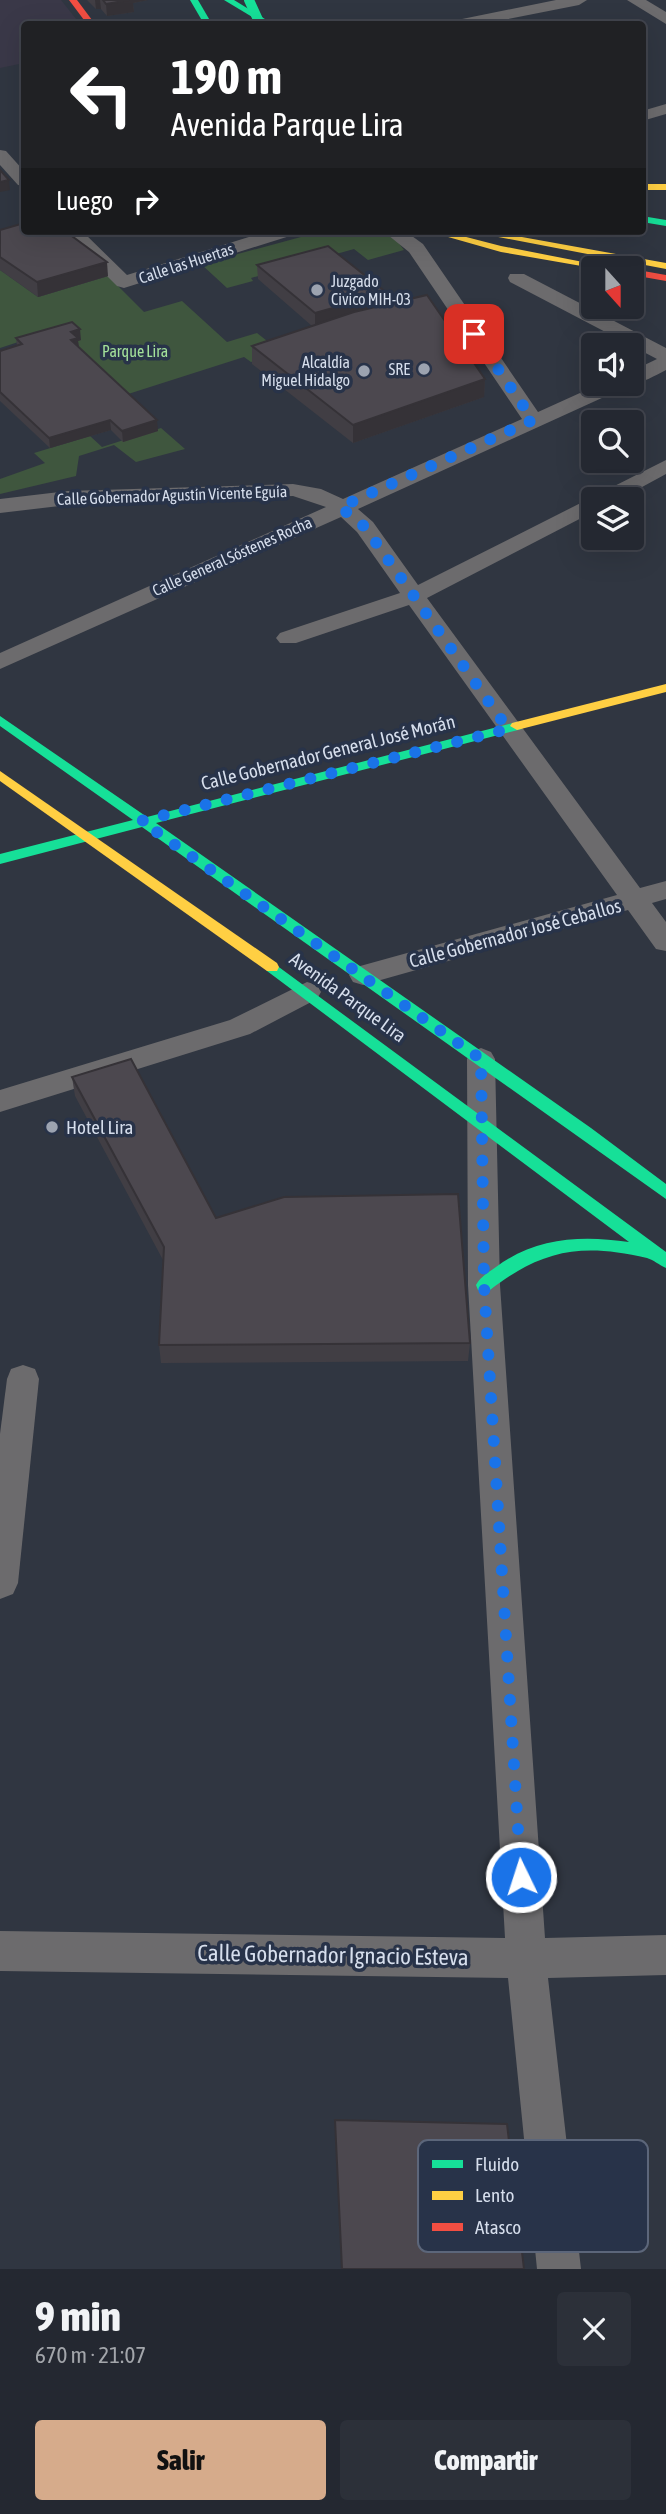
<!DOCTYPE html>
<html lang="es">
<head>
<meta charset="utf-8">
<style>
  body { margin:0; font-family:"Asap Condensed",sans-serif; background:#2c3039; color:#f1f3f6; height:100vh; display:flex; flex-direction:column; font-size:26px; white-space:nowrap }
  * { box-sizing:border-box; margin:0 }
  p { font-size:23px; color:#a3a6ab }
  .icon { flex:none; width:38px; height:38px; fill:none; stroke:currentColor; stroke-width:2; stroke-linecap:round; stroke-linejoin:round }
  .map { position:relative; height:2269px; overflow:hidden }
  .panel { display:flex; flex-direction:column; background:#242831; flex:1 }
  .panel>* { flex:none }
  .top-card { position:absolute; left:21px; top:21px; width:625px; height:214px; border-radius:7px; box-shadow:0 7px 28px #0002,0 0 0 2px #41444d; background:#202124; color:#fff; overflow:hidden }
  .needle { width:46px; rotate:159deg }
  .fabs { position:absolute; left:581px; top:256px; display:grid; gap:14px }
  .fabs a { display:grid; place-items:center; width:63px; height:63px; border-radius:7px; background:#242831; box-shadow:0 7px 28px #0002,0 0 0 2px #41444d; font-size:35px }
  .pin { position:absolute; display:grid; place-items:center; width:60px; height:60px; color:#fff; margin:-30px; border-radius:14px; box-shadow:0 4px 10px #0006 }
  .me { position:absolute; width:77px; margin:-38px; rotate:356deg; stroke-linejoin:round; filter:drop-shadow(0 0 5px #0008) }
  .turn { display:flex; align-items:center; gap:24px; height:147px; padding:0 35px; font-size:32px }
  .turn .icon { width:91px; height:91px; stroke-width:2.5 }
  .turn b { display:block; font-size:49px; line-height:60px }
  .then { display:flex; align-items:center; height:66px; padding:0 35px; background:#0003; gap:14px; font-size:26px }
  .round { display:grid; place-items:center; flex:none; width:74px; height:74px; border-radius:7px; background:#2c3039 }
  .summary { display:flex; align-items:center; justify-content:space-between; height:119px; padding:0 35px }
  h1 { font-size:42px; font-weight:800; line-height:52px }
  .action { display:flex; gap:14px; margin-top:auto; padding:14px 35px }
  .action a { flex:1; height:80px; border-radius:7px; background:#d6ab8b; color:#111; font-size:28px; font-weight:800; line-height:80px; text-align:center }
  .action a+a { background:#2c3039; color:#f1f3f6 }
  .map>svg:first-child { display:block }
  .education { fill:#3a3848 }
  .green { fill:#3f563e }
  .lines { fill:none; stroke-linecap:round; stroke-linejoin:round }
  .street { fill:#6c6b6d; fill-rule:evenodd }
  .fast { fill:#16e098; fill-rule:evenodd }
  .slow { fill:#ffcf43; fill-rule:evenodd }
  .jam { fill:#f24e42; fill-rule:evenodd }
  .fast-bridge { stroke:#16e098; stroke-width:10 }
  .wall { fill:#413e44 }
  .shaded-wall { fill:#353237 }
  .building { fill:#4c484f; stroke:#353237; stroke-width:2 }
  .route { stroke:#1a73e8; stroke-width:12; stroke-dasharray:0 21.6 }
  .poi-dot { fill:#9ca3b0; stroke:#283349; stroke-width:2.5 }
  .labels { text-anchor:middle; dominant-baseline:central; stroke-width:7; stroke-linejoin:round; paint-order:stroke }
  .far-street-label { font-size:16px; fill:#d6deec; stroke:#283349 }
  .far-poi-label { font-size:16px; fill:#d6deec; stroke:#283349; text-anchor:end }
  .far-park-label { font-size:16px; fill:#a3e09a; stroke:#283349 }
  .street-label { font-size:19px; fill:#d6deec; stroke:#283349 }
  .poi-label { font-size:19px; fill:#d6deec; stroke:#283349; text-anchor:start }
  .near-street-label { font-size:23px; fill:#d6deec; stroke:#283349 }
  .key { fill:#283349; stroke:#5c667a; stroke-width:2 }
  .key-label { font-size:19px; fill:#d6deec }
</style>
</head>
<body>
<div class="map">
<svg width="666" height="2269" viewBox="0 0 666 2269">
  <rect width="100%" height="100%" fill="#303641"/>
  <polygon class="education" points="0,0 61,0 80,24 24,24 24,63 0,68"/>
  <g class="green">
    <polygon points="323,231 366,231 395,238 404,250 368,260 354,249 251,278 253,281 227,288 201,264"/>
    <polygon points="0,270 38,297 108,276 144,312 182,301 227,342 257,333 281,352 251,362 244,357 125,395 58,329 0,348"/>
    <polygon points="161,428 185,449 136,462 114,445 79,456 76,476 0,494 0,479 45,463 34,453 90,436 102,447"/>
  </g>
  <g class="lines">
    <g class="street">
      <polygon points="556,0 587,0 579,5 483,24 454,24 462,19"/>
      <polygon points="627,0 646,0 666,12 666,24"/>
      <polygon points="666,104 666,114 642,121 642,111"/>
      <polygon points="0,150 6,151 24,171 24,186 18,185 0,165"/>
      <polygon points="62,231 82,231 127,275 268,231 296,231 293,235 124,288 117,286"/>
      <path d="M383,231H405L423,244L538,412L602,383H632V371L657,359L510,282L508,278L510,274H524L666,348V370C654,376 642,384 629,383L626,387L358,509L373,522L418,585L666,460V474L620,499H593V512L427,598L640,888L666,881V899L652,903L666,922V951L656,949L628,910L363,985L353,982L349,975L353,968L617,895L409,605L296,643H280L276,638L280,633L400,593L357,532L341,517L0,669V653L326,507L293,496L68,505L0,513V499L68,491L293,484L321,489L343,499L522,419L409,252Z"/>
      <polygon points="307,982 317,985 321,992 317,999 250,1034 0,1112 0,1090 230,1020"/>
      <polygon points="481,1048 491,1052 495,1059 500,1285 545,1938 666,1935 666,1975 548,1978 581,2269 537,2269 508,1978 0,1971 0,1931 505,1938 468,1285 467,1059 471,1052"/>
      <polygon points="23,1365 35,1369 39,1379 18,1583 13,1594 0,1599 0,1434 7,1379 11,1369"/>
    </g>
    <g class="fast">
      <polygon points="190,0 198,0 212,24 204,24"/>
      <polygon points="224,0 234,0 273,24 264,24"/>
      <polygon points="642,216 666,220 666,226 642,222"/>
      <polygon points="0,716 147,817 517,722 522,723 522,729 156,823 591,1128 666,1184 666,1199 142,827 0,864 0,854 133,820 0,726"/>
      <path d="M272,962L666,1252V1268C659,1265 654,1260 647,1258C582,1243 543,1249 490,1290L484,1292L478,1290L476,1285C480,1277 489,1272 496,1267C536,1237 582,1235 629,1242L267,971L265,967L267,963Z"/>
    </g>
    <g class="slow">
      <rect x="642" y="184" width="24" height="6"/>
      <polygon points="427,231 443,231 501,246 614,268 593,268 501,252"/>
      <polygon points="467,231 488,231 666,263 666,269"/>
      <polygon points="666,684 666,692 517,730 510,726 512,723"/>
      <polygon points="0,771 277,963 279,967 277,971 267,971 0,781"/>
    </g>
    <g class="jam">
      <polygon points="69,0 77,0 95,24 87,24"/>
      <polygon points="632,269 666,275 666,281 632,275"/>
    </g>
    <polyline class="fast-bridge" points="249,0 260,24"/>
  </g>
  <g class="wall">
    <polygon points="87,0 148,0 133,3 134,12 107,16 101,9 96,9"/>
    <polygon points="0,230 108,276 38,297 0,270"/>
    <polygon points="257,265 387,293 386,305 485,379 484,397 353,443 252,364 252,346 312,326 258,279"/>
    <polygon points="16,338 81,340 78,341 79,347 158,431 123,442 111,430 50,448 0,401 0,351 17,346"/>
    <polygon points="72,1077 216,1218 470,1343 468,1361 161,1363 159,1345 163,1260 75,1096"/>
  </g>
  <g class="shaded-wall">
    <polygon points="95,0 100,0 101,9 96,9"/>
    <polygon points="127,0 148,0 133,3 134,12 107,16 106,4"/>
    <polygon points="9,180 10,190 0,192 0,182"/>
    <polygon points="107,262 108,276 38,297 37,282"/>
    <polygon points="387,293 386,307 315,328 315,313"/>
    <polygon points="80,329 81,340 78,341 79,348 72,351 71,332"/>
    <polygon points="485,379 484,397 353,443 353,425"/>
    <polygon points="110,420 111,430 50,448 49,438"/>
    <polygon points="157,420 158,431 123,442 122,431"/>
  </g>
  <g class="building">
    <polygon points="103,0 129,0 106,4"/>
    <polygon points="0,170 9,180 0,182"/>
    <polygon points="24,223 24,231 65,231 107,262 37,282 0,257 0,230"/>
    <polygon points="328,246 387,293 315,313 257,265"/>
    <polygon points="427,295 485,379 353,425 252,346 354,312"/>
    <polygon points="72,322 80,329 71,332 78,338 71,340 157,420 122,431 110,420 49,438 0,392 0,351 22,344 16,338"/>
    <polygon points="131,1059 216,1218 284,1197 458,1194 470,1343 159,1345 164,1247 72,1077"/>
    <polygon points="335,2120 507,2124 524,2269 342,2269"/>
  </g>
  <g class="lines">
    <polyline class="route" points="474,334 533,420 340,507 365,527 508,729 141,821 481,1059 484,1285 521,1877"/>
  </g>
  <g class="poi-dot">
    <circle cx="317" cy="290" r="7"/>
    <circle cx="424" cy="369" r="7"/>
    <circle cx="364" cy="371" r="7"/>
    <circle cx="52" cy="1127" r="7"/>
  </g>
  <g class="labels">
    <g class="far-street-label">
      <text transform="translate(186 263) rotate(-18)">Calle las Huertas</text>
      <text transform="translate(172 495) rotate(-2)">Calle Gobernador Agustín Vicente Eguía</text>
      <text transform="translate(232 556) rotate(-24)">Calle General Sóstenes Rocha</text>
    </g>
    <g class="far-poi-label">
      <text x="331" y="281" text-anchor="start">Juzgado<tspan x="331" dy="18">Civico MIH-03</tspan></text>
      <text x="350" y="362">Alcaldía<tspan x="350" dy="18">Miguel Hidalgo</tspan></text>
      <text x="410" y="369">SRE</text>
    </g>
    <g class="far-park-label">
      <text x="135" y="351">Parque Lira</text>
    </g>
    <g class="street-label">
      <text transform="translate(328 752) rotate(-14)">Calle Gobernador General José Morán</text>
      <text transform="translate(515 933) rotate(-15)">Calle Gobernador José Ceballos</text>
      <text transform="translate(348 997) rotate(36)">Avenida Parque Lira</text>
    </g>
    <g class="poi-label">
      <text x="66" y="1127">Hotel Lira</text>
    </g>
    <g class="near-street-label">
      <text transform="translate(333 1955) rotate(1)">Calle Gobernador Ignacio Esteva</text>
    </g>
  </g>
  <rect x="418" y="2140" width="230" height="112" rx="10" class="key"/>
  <rect x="432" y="2160" width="31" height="8" fill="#16e098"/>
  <rect x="432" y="2191" width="31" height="9" fill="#ffcf43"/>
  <rect x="432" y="2223" width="31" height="8" fill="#f24e42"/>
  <g class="key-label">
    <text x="475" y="2171">Fluido</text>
    <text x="475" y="2202">Lento</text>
    <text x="475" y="2234">Atasco</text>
  </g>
</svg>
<div class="fabs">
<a><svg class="needle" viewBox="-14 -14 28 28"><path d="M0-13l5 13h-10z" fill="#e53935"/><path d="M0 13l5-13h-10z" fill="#a3a6ab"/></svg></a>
<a><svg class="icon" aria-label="sound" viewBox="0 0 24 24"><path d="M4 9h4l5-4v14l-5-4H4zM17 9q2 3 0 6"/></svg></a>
<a><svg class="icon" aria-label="search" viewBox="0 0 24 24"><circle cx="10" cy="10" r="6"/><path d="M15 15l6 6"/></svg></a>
<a><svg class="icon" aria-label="layers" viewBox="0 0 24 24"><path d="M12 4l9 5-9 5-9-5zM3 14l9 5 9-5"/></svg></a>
</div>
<div class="pin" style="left:474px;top:334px;background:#d93025"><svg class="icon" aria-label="arrive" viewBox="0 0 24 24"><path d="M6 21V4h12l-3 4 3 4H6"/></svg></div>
<svg class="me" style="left:521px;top:1877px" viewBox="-20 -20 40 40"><circle r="17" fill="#1a73e8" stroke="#fff" stroke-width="3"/><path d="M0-11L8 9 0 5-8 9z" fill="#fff"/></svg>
<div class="top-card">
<div class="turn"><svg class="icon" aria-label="left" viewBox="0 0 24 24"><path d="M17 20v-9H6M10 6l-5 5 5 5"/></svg><div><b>190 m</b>Avenida Parque Lira</div></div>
<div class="then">Luego<svg class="icon" aria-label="right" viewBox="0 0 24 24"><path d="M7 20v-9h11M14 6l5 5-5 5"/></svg></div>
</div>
</div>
<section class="panel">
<div class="summary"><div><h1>9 min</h1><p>670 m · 21:07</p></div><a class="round"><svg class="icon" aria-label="close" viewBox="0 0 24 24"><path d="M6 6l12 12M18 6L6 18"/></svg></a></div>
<div class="action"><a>Salir</a><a>Compartir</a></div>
</section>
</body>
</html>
